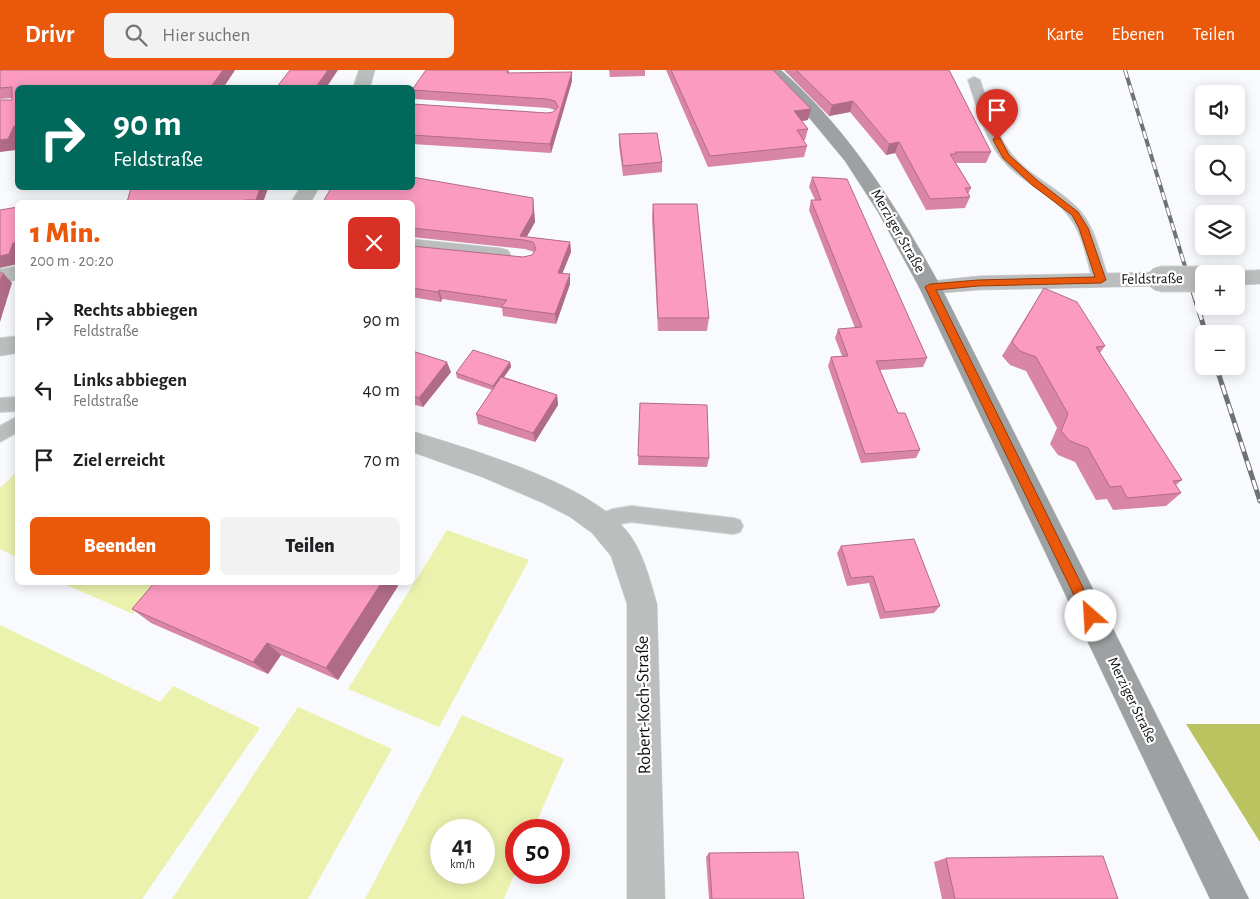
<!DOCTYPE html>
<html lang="de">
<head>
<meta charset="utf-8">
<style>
  body { margin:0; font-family:"Alegreya Sans",sans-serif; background:#f2f2f2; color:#202124; height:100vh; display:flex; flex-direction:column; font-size:19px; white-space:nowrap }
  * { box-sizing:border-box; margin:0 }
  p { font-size:16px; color:#757577 }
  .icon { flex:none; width:28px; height:28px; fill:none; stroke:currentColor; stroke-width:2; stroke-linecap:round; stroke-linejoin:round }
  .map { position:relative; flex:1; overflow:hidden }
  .side { position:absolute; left:15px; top:130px; width:400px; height:385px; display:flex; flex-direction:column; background:#fff; border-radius:8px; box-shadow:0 2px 12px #0003 }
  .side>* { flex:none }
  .hud { position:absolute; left:15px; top:15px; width:400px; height:105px; border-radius:8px; box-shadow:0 2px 12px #0003; background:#00695c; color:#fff; overflow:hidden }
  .controls { position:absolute; left:1195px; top:15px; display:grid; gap:10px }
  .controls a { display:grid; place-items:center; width:50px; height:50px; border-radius:8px; background:#fff; box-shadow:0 2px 12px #0003; font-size:25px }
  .speed { position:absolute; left:430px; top:749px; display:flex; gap:10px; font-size:25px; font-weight:700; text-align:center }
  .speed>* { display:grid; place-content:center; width:65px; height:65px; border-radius:50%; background:#fff; box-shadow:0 2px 12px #0003; line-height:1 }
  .speed small { font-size:12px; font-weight:400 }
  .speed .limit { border:8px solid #d22; background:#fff; color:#111 }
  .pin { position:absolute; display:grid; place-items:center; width:42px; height:42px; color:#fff; margin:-51px -21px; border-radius:50% 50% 50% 0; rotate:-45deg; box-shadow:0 0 5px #0007 }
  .pin .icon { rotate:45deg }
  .me { position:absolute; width:55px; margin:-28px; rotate:334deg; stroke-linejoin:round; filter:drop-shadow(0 0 4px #0008) }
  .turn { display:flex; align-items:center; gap:18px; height:105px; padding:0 15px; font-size:22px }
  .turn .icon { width:65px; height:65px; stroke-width:2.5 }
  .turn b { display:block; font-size:35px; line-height:42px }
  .round { display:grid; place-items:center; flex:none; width:52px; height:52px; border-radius:8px; background:#f2f2f2 }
  .overview { display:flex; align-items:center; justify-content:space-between; height:85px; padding:0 15px }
  h1 { font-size:30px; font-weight:800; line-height:38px; color:#ea580c }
  .button { display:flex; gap:10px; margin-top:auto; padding:10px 15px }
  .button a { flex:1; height:58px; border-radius:8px; background:#ea580c; color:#fff; font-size:20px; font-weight:800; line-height:58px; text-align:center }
  .button a+a { background:#f2f2f2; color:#202124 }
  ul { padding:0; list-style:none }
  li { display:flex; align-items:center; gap:15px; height:70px; padding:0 15px }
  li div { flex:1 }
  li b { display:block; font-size:19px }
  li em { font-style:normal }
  header { display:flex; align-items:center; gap:30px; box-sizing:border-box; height:70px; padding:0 25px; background:#ea580c; color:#fff }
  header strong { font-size:24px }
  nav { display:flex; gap:28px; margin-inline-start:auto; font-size:18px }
  .search { width:350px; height:45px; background:#f2f2f2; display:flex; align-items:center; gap:12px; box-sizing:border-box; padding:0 18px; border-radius:8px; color:#757577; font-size:19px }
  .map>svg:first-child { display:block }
  .green { fill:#ebf2ae; fill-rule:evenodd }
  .forest { fill:#bbc360 }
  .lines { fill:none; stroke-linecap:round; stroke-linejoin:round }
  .service-casing { stroke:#d3d4d8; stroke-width:2 }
  .minor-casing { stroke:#d3d4d8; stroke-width:1 }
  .secondary-casing { stroke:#d3d4d8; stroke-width:1 }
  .service { fill:#bcbebe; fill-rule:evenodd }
  .minor { fill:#bcbebe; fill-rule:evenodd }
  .secondary { fill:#9da1a1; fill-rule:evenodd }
  .rail-far1-casing { stroke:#6f7173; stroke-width:4 }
  .rail-casing { stroke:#6f7173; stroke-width:5 }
  .rail-far1 { stroke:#fff; stroke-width:2.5; stroke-dasharray:8; stroke-linecap:butt }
  .rail { stroke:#fff; stroke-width:3; stroke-dasharray:10; stroke-linecap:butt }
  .minor-bridge-casing { stroke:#d3d4d8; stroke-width:27; stroke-linecap:butt }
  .minor-bridge { stroke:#bcbebe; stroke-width:25 }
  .wall { fill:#d985a5 }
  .shaded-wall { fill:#b06c86 }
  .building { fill:#fc9bc0; stroke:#b06c86 }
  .route { fill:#ea580c; stroke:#983908 }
  .labels { text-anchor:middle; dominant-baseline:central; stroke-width:4.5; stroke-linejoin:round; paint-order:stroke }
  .street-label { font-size:15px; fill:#0e0f10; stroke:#fff }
  .near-street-label { font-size:18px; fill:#0e0f10; stroke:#fff }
</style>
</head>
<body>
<header>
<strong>Drivr</strong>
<div class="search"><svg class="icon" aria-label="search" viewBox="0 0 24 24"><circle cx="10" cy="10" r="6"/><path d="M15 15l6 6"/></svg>Hier suchen</div>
<nav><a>Karte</a><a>Ebenen</a><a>Teilen</a></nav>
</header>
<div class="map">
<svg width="1260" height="829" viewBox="0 0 1260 829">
  <rect width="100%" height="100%" fill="#f8fafe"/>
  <g class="green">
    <polygon points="17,402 17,487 0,479 0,418"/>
    <polygon points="447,460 529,490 439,657 348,619"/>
    <polygon points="62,513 160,513 133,544"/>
    <polygon points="0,555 160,632 173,616 260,658 142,829 0,829"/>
    <polygon points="298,637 392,679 308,829 172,829"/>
    <path d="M462,645L564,689L533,760H516V800L504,829H365ZM441,760H484V802H441Z"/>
  </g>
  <polygon class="forest" points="1186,654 1260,654 1260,772"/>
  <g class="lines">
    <defs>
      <g id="service">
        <path d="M974,7L980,10C988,33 994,60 1009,81C1027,106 1058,117 1079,140C1096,159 1100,186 1109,210L1106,214H1096L1093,210C1087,191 1084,169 1073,152C1056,124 1021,113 1001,88C984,66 977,36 968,10Z"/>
        <polygon points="18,327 18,341 0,342 0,328"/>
        <polygon points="18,346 18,362 0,372 0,356"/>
        <polygon points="631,436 733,448 740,450 743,456 740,462 733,464 631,452 615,455 601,460 594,458 591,452 594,446 613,439"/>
      </g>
      <g id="minor">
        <polygon points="359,0 375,0 370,18 353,18"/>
        <polygon points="300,118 319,118 311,132 291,132"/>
        <polygon points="412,169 500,178 508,180 511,185 508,190 500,192 412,183"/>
        <polygon points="18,196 18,210 0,213 0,199"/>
        <polygon points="1260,200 1260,214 1236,215 1236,204 1228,204 1236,201"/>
        <polygon points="1160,202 1168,204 1171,209 1168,214 1160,216 978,220 930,224 922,222 919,217 922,212 978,206"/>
        <polygon points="18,266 18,283 0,286 0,268"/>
        <path d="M412,361C472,380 586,412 626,460C643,480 650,510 657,534L665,829H627V534L611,486L592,463L570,447L543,433L482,407L412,382Z"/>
      </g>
      <path id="secondary" d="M763,0H781C850,61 897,137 941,217L1249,829H1210L919,217L878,142L845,91L806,44Z"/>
    </defs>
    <use href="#service" class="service-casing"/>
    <use href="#minor" class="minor-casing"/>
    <use href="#secondary" class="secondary-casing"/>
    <use href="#service" class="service"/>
    <use href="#minor" class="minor"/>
    <use href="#secondary" class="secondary"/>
    <defs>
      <polyline id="rail-far1" points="1125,0 1187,203"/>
      <g id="rail">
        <polyline points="1187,202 1206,264"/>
        <polyline points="1216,296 1260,431"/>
      </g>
    </defs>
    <use href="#rail-far1" class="rail-far1-casing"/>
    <use href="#rail" class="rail-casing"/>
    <use href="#rail-far1" class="rail-far1"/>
    <use href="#rail" class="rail"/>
    <defs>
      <polyline id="minor-bridge" points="1160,209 1204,209"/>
    </defs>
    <use href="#minor-bridge" class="minor-bridge-casing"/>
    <use href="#minor-bridge" class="minor-bridge"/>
  </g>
  <g class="wall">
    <polygon points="0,0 235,0 223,18 18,18 18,77 16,80 12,28 0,29"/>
    <polygon points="509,0 509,3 572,11 551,83 412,74 412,34 547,43 553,42 555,40 548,38 415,29 412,20"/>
    <polygon points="609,0 645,0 645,6 610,7"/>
    <polygon points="666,0 773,0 808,50 802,51 808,59 805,70 803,70 807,76 804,87 708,97"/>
    <polygon points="784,0 949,0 991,82 986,93 956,93 971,118 968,124 970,127 965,138 926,140 895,83 886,85 850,42 829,46"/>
    <polygon points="619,64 662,92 662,102 623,106 619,75"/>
    <polygon points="812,107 927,288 923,297 880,300 898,343 920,380 916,388 861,393 828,296 831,287 842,286 835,268 838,259 855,258 809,140 811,130 815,130 809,117"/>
    <polygon points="131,118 268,118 263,132 127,132"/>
    <polygon points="533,128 535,152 526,167 570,172 571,182 562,203 570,214 556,254 503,246 502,238 442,229 441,232 412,227 412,176 523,187 532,185 534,182 525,179 412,167 412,132"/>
    <polygon points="653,134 709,248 707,261 658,261 652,148"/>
    <polygon points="1044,218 1105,276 1100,283 1182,410 1176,415 1181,423 1166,436 1113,440 1107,429 1096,430 1075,392 1058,385 1050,374 1057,358 1026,301 1010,295 1002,286"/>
    <polygon points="412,281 451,302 423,337 412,334"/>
    <polygon points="510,292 511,297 504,307 557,325 558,335 535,372 478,354 476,344 492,320 457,308 456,303"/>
    <polygon points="640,333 709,388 707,397 638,395"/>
    <polygon points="841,476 940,536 934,543 880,549 869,513 847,516 837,483"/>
    <polygon points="155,512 396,512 398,516 338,610 281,585 268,604 151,553 132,539"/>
    <polygon points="709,783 804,829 709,829 706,787"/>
    <polygon points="946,788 1118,829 942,829 934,792"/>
  </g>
  <g class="shaded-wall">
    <polygon points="223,0 235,0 223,18 210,18"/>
    <polygon points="328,0 338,0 326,18 315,18"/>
    <polygon points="572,2 572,11 551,83 550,74"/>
    <polygon points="853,31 850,42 829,46 832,35"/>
    <polygon points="811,39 808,50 792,52 794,41"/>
    <polygon points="14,56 18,61 18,77 16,80 0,82 0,70"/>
    <polygon points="899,72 895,83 886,85 889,74"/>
    <polygon points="260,118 268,118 263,132 257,132 256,130"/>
    <polygon points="533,128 535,152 525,170 520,166"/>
    <polygon points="18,172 18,194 0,198 0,186 13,173"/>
    <polygon points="570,172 571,182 559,212 558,203"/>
    <polygon points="3,203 12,213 0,252 0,212"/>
    <polygon points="570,204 570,214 556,254 555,244"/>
    <polygon points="439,220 442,229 441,232 438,222"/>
    <polygon points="447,292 451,302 423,337 419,328"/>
    <polygon points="510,292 511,297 494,321 493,316"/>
    <polygon points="557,325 558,335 535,372 533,363"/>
    <polygon points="382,512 396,512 398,516 338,610 326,598"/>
    <polygon points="267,573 281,585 268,604 253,592"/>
  </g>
  <g class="building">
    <polygon points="0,0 223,0 210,18 18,18 18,56 14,56 8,69 0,70 0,30 12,30 12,17 0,18"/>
    <polygon points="290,0 328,0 315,18 276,18"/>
    <polygon points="426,0 507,0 507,3 572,2 550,74 412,65 412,34 547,43 553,42 558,37 555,31 547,29 412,20"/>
    <polygon points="671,0 773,0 811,39 794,41 808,59 797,60 807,76 710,86"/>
    <polygon points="796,0 949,0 991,82 955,82 956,84 950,84 971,118 965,118 970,127 930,129 899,72 889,74 853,31 832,35"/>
    <polygon points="657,63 662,92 623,96 619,64"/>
    <polygon points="412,107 533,128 533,143 520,166 570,172 558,203 570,204 555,244 501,237 507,230 439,220 438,222 412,218 412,176 523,187 532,185 536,179 533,172 524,170 412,158 412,132 323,132 331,118 412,118"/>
    <polygon points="812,107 847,109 927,288 876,291 898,343 905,343 920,380 865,384 831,287 848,286 838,259 862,257 811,130 821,130"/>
    <polygon points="131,118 260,118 256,130 245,130 244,132 127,132"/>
    <polygon points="653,134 697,134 709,248 658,248"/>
    <polygon points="18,137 18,172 13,173 9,184 0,186 0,140"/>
    <polygon points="0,203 3,203 0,212"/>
    <polygon points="1044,218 1077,232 1105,276 1096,277 1182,410 1173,411 1181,423 1127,428 1121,416 1110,417 1088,378 1070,371 1061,361 1068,344 1036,287 1020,281 1012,272"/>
    <polygon points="473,280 510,292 493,316 456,303"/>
    <polygon points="412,281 447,292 419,328 412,325"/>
    <polygon points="501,307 557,325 533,363 476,344"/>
    <polygon points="640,333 707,335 709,388 638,386"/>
    <polygon points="914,469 940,536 885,542 873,506 851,508 841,476"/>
    <polygon points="155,512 382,512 326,598 267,573 253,592 132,539"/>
    <polygon points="798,782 804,829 712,829 709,783"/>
    <polygon points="1103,786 1118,829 955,829 946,788"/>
  </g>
  <polygon class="route" points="994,68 1000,68 1009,85 1038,111 1078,142 1088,158 1106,210 1101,213 978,216 936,220 1095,542 1097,546 1095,550 1091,552 1086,550 925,217 930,214 978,210 1095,207 1079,158 1072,145 1032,115 1003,88 993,70"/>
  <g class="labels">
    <g class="street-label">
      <text transform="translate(898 161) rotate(60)">Merziger Straße</text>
      <text transform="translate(1152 209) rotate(-1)">Feldstraße</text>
      <text transform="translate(1132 630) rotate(64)">Merziger Straße</text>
    </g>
    <g class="near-street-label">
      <text transform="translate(644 635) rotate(-91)">Robert-Koch-Straße</text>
    </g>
  </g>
</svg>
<div class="controls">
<a><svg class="icon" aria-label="sound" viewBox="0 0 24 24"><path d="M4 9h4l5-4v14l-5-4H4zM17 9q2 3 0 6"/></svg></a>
<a><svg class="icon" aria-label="search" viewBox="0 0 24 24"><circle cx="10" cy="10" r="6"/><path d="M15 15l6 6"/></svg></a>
<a><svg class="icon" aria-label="layers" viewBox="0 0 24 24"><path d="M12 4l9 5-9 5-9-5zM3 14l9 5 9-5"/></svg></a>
<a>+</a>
<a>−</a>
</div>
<div class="speed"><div>41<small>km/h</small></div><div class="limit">50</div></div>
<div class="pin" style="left:997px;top:70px;background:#d93025"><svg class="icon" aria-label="arrive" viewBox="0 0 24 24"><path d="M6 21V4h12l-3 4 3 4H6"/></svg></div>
<svg class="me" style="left:1091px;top:546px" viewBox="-20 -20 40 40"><circle r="19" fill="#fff"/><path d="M0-13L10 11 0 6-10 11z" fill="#ea580c"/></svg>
<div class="hud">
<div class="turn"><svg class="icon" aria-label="right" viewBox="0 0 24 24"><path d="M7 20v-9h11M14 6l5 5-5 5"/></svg><div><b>90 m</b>Feldstraße</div></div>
</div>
<section class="side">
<div class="overview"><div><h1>1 Min.</h1><p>200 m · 20:20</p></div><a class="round" style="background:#d93025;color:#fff"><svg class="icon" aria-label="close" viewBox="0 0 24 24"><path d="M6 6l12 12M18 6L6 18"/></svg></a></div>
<ul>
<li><svg class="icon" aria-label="right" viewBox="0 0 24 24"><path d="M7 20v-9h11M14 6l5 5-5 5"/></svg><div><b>Rechts abbiegen</b><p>Feldstraße</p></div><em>90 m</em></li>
<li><svg class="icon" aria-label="left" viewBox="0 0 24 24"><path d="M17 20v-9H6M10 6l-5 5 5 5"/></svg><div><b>Links abbiegen</b><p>Feldstraße</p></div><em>40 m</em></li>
<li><svg class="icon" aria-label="arrive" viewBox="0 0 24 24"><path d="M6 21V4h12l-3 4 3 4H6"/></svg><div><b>Ziel erreicht</b></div><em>70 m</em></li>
</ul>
<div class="button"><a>Beenden</a><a>Teilen</a></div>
</section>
</div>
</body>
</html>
